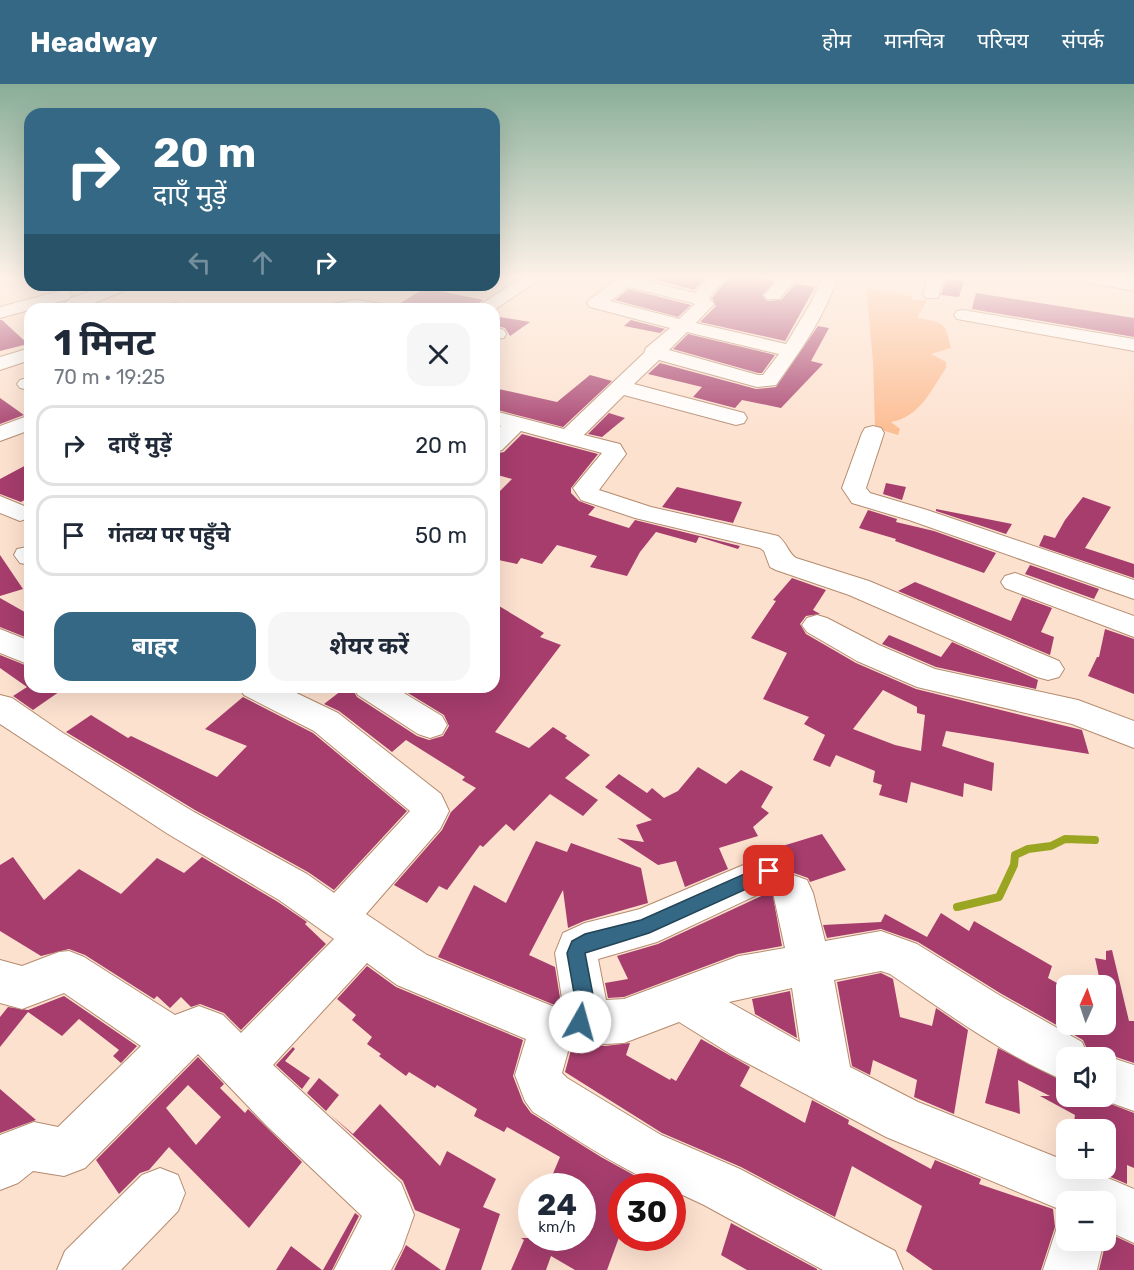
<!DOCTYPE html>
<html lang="hi">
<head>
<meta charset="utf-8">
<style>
  body { margin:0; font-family:Rubik,"Noto Sans Devanagari",sans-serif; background:#f6f6f7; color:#1f2937; height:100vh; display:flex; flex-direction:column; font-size:22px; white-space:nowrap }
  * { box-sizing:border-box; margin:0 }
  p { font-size:20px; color:#747a83 }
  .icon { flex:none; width:33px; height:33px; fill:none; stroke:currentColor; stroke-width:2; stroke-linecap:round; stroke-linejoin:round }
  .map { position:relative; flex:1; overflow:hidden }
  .drawer { position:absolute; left:24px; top:219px; width:476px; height:390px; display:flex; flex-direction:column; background:#fff; border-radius:18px; box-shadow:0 6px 24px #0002 }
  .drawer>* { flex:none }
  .top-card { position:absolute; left:24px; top:24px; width:476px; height:183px; border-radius:18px; box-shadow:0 6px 24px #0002; background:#346884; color:#fff; overflow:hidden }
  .needle { width:39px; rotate:3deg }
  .controls { position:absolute; left:1056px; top:891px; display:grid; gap:12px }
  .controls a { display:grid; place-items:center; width:60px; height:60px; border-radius:12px; background:#fff; box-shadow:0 6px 24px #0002; font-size:30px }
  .speed { position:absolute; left:518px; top:1089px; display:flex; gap:12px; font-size:30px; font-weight:700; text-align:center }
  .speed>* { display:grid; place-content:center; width:78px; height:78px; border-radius:50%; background:#fff; box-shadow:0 6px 24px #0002; line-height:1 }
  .speed small { font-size:15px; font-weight:400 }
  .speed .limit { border:9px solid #d22; background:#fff; color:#111 }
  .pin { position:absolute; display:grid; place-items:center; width:51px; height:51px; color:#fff; margin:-26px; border-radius:12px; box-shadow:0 3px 9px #0006 }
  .me { position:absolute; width:66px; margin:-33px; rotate:7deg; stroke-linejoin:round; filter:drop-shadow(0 0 4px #0008) }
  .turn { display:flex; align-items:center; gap:21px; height:126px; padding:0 30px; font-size:27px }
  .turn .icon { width:78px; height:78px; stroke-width:2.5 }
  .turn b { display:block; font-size:42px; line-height:51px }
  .lanes { display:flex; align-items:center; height:57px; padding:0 30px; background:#0003; justify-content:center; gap:30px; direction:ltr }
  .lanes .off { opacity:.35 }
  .round { display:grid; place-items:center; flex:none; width:63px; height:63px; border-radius:18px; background:#f6f6f7 }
  .summary { display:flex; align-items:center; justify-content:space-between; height:102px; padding:0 30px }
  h1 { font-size:36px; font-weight:700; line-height:45px }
  .button { display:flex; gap:12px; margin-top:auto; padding:12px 30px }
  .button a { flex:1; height:69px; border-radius:18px; background:#346884; color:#fff; font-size:24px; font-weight:700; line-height:69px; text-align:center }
  .button a+a { background:#f6f6f7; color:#1f2937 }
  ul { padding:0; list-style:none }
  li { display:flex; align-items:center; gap:18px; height:81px; margin:0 12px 9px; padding:0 18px; border:3px solid #e0e1e3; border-radius:18px }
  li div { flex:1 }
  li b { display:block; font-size:22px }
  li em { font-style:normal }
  header { display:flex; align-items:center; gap:36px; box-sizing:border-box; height:84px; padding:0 30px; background:#346884; color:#fff }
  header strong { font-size:28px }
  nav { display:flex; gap:33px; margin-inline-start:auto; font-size:21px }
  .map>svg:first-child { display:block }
  .green { fill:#fcba8e }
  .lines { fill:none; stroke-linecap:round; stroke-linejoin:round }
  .stream { stroke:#9aa621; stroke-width:8 }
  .building { fill:#a63d6d; fill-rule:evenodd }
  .minor-casing { stroke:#b58b6e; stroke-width:2 }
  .minor { fill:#fff; fill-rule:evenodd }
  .route { fill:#346884; stroke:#224456; stroke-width:1.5 }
</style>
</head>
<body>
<header>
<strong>Headway</strong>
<nav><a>होम</a><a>मानचित्र</a><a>परिचय</a><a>संपर्क</a></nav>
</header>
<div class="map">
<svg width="1134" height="1186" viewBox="0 0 1134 1186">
  <rect width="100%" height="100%" fill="#fde1cf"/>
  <path class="green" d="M866,204L912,212V216H927L917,234C944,239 945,237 951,264L931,270L946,278V284C931,306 920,333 891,338L900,345L898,351L875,344L873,277Z"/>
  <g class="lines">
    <polyline class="stream" points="957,823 999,813 1014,781 1015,771 1028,765 1051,762 1065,755 1095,756"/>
  </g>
  <g class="building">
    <polygon points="643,192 708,192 694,206"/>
    <polygon points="730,192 762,192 760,194 775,197 762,211 767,217 781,216 795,200 815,203 785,257 700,238 716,222 712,214"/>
    <polygon points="946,195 964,197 959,213 941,211"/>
    <polygon points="425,204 483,216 472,225 395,225 394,223"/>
    <polygon points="629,205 691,221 678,233 615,216"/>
    <polygon points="976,209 1134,234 1134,253 972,225"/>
    <polygon points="494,232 530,238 510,252 505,244 494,241"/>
    <polygon points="0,236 2,236 28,260 0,267"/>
    <polygon points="631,236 665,245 660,249 624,242"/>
    <polygon points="818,242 829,244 811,277 823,280 781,324 742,316 735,324 693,313 702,303 648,290 660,279 756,305 776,303"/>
    <polygon points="688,250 775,271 762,289 758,289 673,265"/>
    <polygon points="590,291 612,297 563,343 494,325 494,304 557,318"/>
    <polygon points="0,314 24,331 0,340"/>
    <polygon points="609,329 625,334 602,353 588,350"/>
    <polygon points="522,350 598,370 571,404 571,409 579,417 595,423 588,431 629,444 635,436 740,462 738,465 699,453 696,459 656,448 640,468 627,492 590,483 597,472 557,461 542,480 521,474 517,480 494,475 494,413 512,395 494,390 494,370 504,368"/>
    <polygon points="30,379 30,413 21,418 0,410 0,395"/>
    <polygon points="886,399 906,403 902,416 883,410"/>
    <polygon points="677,403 742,418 733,439 662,423"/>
    <polygon points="1083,413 1111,423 1085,464 1134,480 1134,494 1039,462 1044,451 1055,454 1065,436"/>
    <polygon points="936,425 977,433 1012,440 1006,450 936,427"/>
    <polygon points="868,426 897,435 896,438 934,447 996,469 984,489 895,457 896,455 859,444"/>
    <polygon points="0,471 23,505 0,512"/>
    <polygon points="1030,481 1099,505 1094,515 1025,490"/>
    <path d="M792,494L826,506L813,526L820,530L806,532L800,540L806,550L856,579L916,605L1082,646L1089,670L946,647L942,662L994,679L992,707L964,699L963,713L911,698L907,719L879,711L882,701L873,698L875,687L836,671L830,683L813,676L825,651L804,640L809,633L763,615L787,569L751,554L776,517L773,516ZM883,606L917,623V629L925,631L921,667L895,661L853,645Z"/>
    <polygon points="915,498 1011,537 1022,513 1052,524 1041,548 1054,553 1050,571 898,507"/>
    <polygon points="0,514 30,531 30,555 0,543"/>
    <polygon points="494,519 544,549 540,553 561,561 495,648 529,664 553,643 567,652 565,654 590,671 565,694 598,716 583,732 550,710 514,747 506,740 483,763 480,761 447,806 439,802 427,819 394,801 442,746 451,728 476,704 462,696 465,693 406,656 392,668 339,627 324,620 346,603 351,603 357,613 417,652 429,656 443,652 449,642 444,631 398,603 494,603"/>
    <polygon points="1105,545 1134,555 1134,610 1088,592 1097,573 1099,573"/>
    <polygon points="889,551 941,573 952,558 1038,596 1036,605 936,583 882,560"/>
    <polygon points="0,571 30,583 30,603 66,603 33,626 13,612 27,603 0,584"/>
    <polygon points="243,613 313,649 407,727 334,806 308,788 195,726 66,648 91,631 128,654 131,652 217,693 247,662 205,645"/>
    <polygon points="698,683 726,700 741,686 773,703 761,723 769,729 753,743 758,752 719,764 728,785 685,803 676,777 658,781 617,754 644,758 636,741 652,736 605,703 619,690 647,709 652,704 664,714 678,707"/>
    <polygon points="822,750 846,786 810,798 808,794 794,789 789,790 790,786 784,773 766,767"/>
    <polygon points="536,757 567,768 571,759 641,784 648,819 584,837 568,844 563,806 529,871 555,883 561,920 557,922 438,873 474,801 506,819"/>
    <polygon points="13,773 44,816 79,785 121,810 157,774 184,789 202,773 278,818 307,838 305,840 326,860 241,946 224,929 200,920 191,923 181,913 170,924 157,912 154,915 85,871 69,865 41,872 0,847 0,781"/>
    <polygon points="772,807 782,862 738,870 624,913 608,914 605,899 628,895 617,872 658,860"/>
    <polygon points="941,829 969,847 974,837 1052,882 1048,894 1066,904 1066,940 1106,940 1106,902 1101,902 1095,874 1106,876 1106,867 1112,866 1129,937 1134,937 1134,979 1107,970 1100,974 1091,974 1083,956 1000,909 918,858 881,845 827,854 823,841 881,838 885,830 927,853"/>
    <polygon points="367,882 396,903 523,956 513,992 523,1018 531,1029 601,1073 641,1095 638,1102 621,1102 621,1148 607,1186 575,1186 551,1172 546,1186 511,1186 524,1156 521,1154 582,1154 582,1102 569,1102 552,1092 560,1073 507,1043 504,1048 474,1032 477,1025 437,1001 435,1004 409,988 406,992 379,972 381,970 367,960 372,953 352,936 356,931 337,915"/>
    <polygon points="881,889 893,895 900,933 932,942 936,924 968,946 954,1030 914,1013 917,996 873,976 870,991 852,982 837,898"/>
    <polygon points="790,907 797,954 755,930 752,915"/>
    <polygon points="64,912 137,962 121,979 113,972 119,966 79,935 62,952 28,928 0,963 0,933 8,923 28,926"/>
    <polygon points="701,955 750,983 740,1002 805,1039 812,1016 849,1036 848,1040 931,1085 935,1076 981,1095 979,1100 1053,1125 1055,1143 1041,1186 933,1186 906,1167 922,1122 852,1082 835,1133 741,1083 662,1049 565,988 571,966 588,959 605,962 630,959 626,971 670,996 671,994 676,997"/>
    <polygon points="293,963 295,965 285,977 310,994 302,1005 276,981"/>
    <polygon points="998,964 1066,999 1066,1012 1090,1012 1134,1029 1134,1084 1127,1081 1127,1100 1106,1091 1106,1046 1073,1046 1075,1031 1040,1012 1050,1012 1018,996 1020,1030 985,1019"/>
    <path d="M198,973L224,1000L220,1004L245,1029L248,1025L302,1078L249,1144L169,1063L149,1086L140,1089L119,1110L96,1076ZM188,1001L221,1033L196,1061L166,1024Z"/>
    <polygon points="319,994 339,1011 326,1027 307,1009"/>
    <polygon points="0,1005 36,1036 0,1049"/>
    <polygon points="380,1020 440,1082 447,1067 496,1095 483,1123 500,1130 481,1186 445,1186 460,1145 415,1126 403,1097 331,1031 353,1050"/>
    <polygon points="355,1129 359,1132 332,1186 323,1186"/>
    <polygon points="731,1139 817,1185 817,1186 747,1186 721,1171"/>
    <polygon points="1106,1148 1134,1161 1134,1186 1099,1186 1106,1157"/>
    <polygon points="406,1161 441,1186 394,1186"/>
    <polygon points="291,1162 322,1186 276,1186"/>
  </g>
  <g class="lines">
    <defs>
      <g id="minor">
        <polygon points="524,192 544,192 494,226 474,225"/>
        <path d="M622,192H641L639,195L695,209L711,192H728L709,214L714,220L696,239L786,260L812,217L822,192H838C824,234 801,266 776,301L757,303L659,276L634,300L744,329L747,334L744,339L736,341L624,311L584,351L620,360L626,370L599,406L651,423L778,452C787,459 789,470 796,474L869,497L1059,577L1064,585L1059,593L1048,596L1037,593L849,511L776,486L770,483L764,467L760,464L635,434L581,416L573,404L602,369L521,347L502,366L494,368V349L501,342L494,340V327L564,345L644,269L646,264L670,244L590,223L587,219L590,215ZM629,203L693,219L695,220L679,235L610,217ZM687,248L779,270L763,291H758L669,266Z"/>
        <polygon points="782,192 799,192 779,215 767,215 764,211"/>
        <polygon points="928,192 944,192 938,214 926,214 923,210"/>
        <polygon points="1075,192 1109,192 1134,197 1134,207 1077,196"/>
        <polygon points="107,201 131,201 129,205 79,225 58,225 71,214"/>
        <polygon points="63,206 69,207 72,211 69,215 0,234 0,223"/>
        <polygon points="356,216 390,221 393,225 322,225 325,221"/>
        <polygon points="174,219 180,220 183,224 163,225 166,221"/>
        <polygon points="963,226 1134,255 1134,267 957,235 954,231 957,227"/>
        <polygon points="494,243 504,246 506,250 504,254 494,255"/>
        <polygon points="30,264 30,276 0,286 0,273"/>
        <polygon points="27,294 30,294 30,306 20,304 17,300 20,296"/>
        <polygon points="30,331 30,346 0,357 0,342"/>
        <polygon points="873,342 881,344 884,349 866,404 870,409 927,426 1134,496 1134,515 909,436 852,419 842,404 862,349 865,344"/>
        <polygon points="0,412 29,424 29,434 20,437 0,429"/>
        <polygon points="27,463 30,463 30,481 20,479 14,471 17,465"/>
        <polygon points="1015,489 1134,532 1134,553 1005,504 1001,498 1005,492"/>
        <polygon points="817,531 827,534 879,561 935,585 1078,616 1134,637 1134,664 1072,640 917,603 857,577 807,548 802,541 807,534"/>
        <polygon points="0,545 30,557 30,581 0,569"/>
        <path d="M239,603H284L338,629L441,710L449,727L440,745L366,830L427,871L557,924L563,921L555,869L563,849L585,839L640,825L769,770L783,775L788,787L785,794L793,791L807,796L813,809L825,857L881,847L917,860L999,911L1082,958L1089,974H1066V997C1003,971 946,928 890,890L881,887L834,896L850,983L918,1018L1066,1077V1084H1084L1134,1105V1159L1106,1146V1118H1066V1128L886,1053L732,971L679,938L624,959L605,960L588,957L569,964L562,989L567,994L661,1051L740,1085L895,1167L903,1186H823L704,1121L672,1106V1102C643,1102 562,1045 533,1028L525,1017L515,991L526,955L397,901L367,879L273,981L401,1099L414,1131L402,1165L391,1186H334L362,1132L267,1042L198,970L85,1084L64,1092L33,1087L18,1099L0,1106V1051L34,1038L58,1043L141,962L64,909L22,925L0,919V876L22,882L59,868L69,867L84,873L175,931L199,922L223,931L241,949L334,855L279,816L168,750L0,640V611L12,614L63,649L194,728L307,790L334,809L410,727L314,647L244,611ZM776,802L773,809L785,864L739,872L624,915L606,916L598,875L657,858ZM792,904L800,958L729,918Z"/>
        <polygon points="353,603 394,603 442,632 447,641 442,650 430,654 418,650 358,611"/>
        <polygon points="1106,972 1134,981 1134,1027 1092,1012 1106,1012 1106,974 1102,974"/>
        <polygon points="160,1084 178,1091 185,1109 178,1127 121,1186 57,1186 65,1167 142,1091"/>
        <polygon points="1066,1134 1066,1156 1104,1156 1097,1186 1043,1186 1059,1137"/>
      </g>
    </defs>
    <use href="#minor" class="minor-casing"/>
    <use href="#minor" class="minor"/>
  </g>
  <linearGradient id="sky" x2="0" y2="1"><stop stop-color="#89ae98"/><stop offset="0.54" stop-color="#fef2e9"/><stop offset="1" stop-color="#fef2e9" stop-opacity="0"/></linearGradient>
  <rect width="1134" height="358" fill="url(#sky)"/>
  <polygon class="route" points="769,779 775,781 777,787 775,792 649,849 585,869 596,927 587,945 580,948 573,945 570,938 577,926 567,869 572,857 585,850 641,836"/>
</svg>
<div class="controls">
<a><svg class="needle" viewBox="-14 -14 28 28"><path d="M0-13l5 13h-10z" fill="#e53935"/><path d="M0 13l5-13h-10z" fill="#747a83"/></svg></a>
<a><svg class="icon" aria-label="sound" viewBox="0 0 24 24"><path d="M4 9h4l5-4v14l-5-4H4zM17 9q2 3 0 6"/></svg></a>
<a>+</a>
<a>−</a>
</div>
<div class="speed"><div>24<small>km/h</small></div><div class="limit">30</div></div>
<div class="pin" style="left:769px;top:787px;background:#d93025"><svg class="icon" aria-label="arrive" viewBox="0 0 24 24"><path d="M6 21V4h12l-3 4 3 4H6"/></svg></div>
<svg class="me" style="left:580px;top:938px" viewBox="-20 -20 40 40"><circle r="19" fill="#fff"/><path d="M0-13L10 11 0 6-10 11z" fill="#346884"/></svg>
<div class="top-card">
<div class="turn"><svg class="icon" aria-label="right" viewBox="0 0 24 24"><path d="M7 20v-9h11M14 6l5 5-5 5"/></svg><div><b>20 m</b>दाएँ मुड़ें</div></div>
<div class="lanes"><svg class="icon off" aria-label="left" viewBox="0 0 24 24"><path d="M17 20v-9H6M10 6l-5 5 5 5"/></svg><svg class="icon off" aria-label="ahead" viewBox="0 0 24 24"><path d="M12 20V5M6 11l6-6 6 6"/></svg><svg class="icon" aria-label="right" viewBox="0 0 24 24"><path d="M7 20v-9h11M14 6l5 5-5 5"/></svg></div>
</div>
<section class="drawer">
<div class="summary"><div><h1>1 मिनट</h1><p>70 m · 19:25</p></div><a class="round"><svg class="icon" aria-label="close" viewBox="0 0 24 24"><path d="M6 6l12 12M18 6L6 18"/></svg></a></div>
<ul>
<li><svg class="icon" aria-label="right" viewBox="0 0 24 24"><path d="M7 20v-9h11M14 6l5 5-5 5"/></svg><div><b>दाएँ मुड़ें</b></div><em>20 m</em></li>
<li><svg class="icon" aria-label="arrive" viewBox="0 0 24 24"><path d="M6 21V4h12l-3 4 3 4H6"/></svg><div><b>गंतव्य पर पहुँचे</b></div><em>50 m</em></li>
</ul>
<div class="button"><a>बाहर</a><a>शेयर करें</a></div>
</section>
</div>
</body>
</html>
